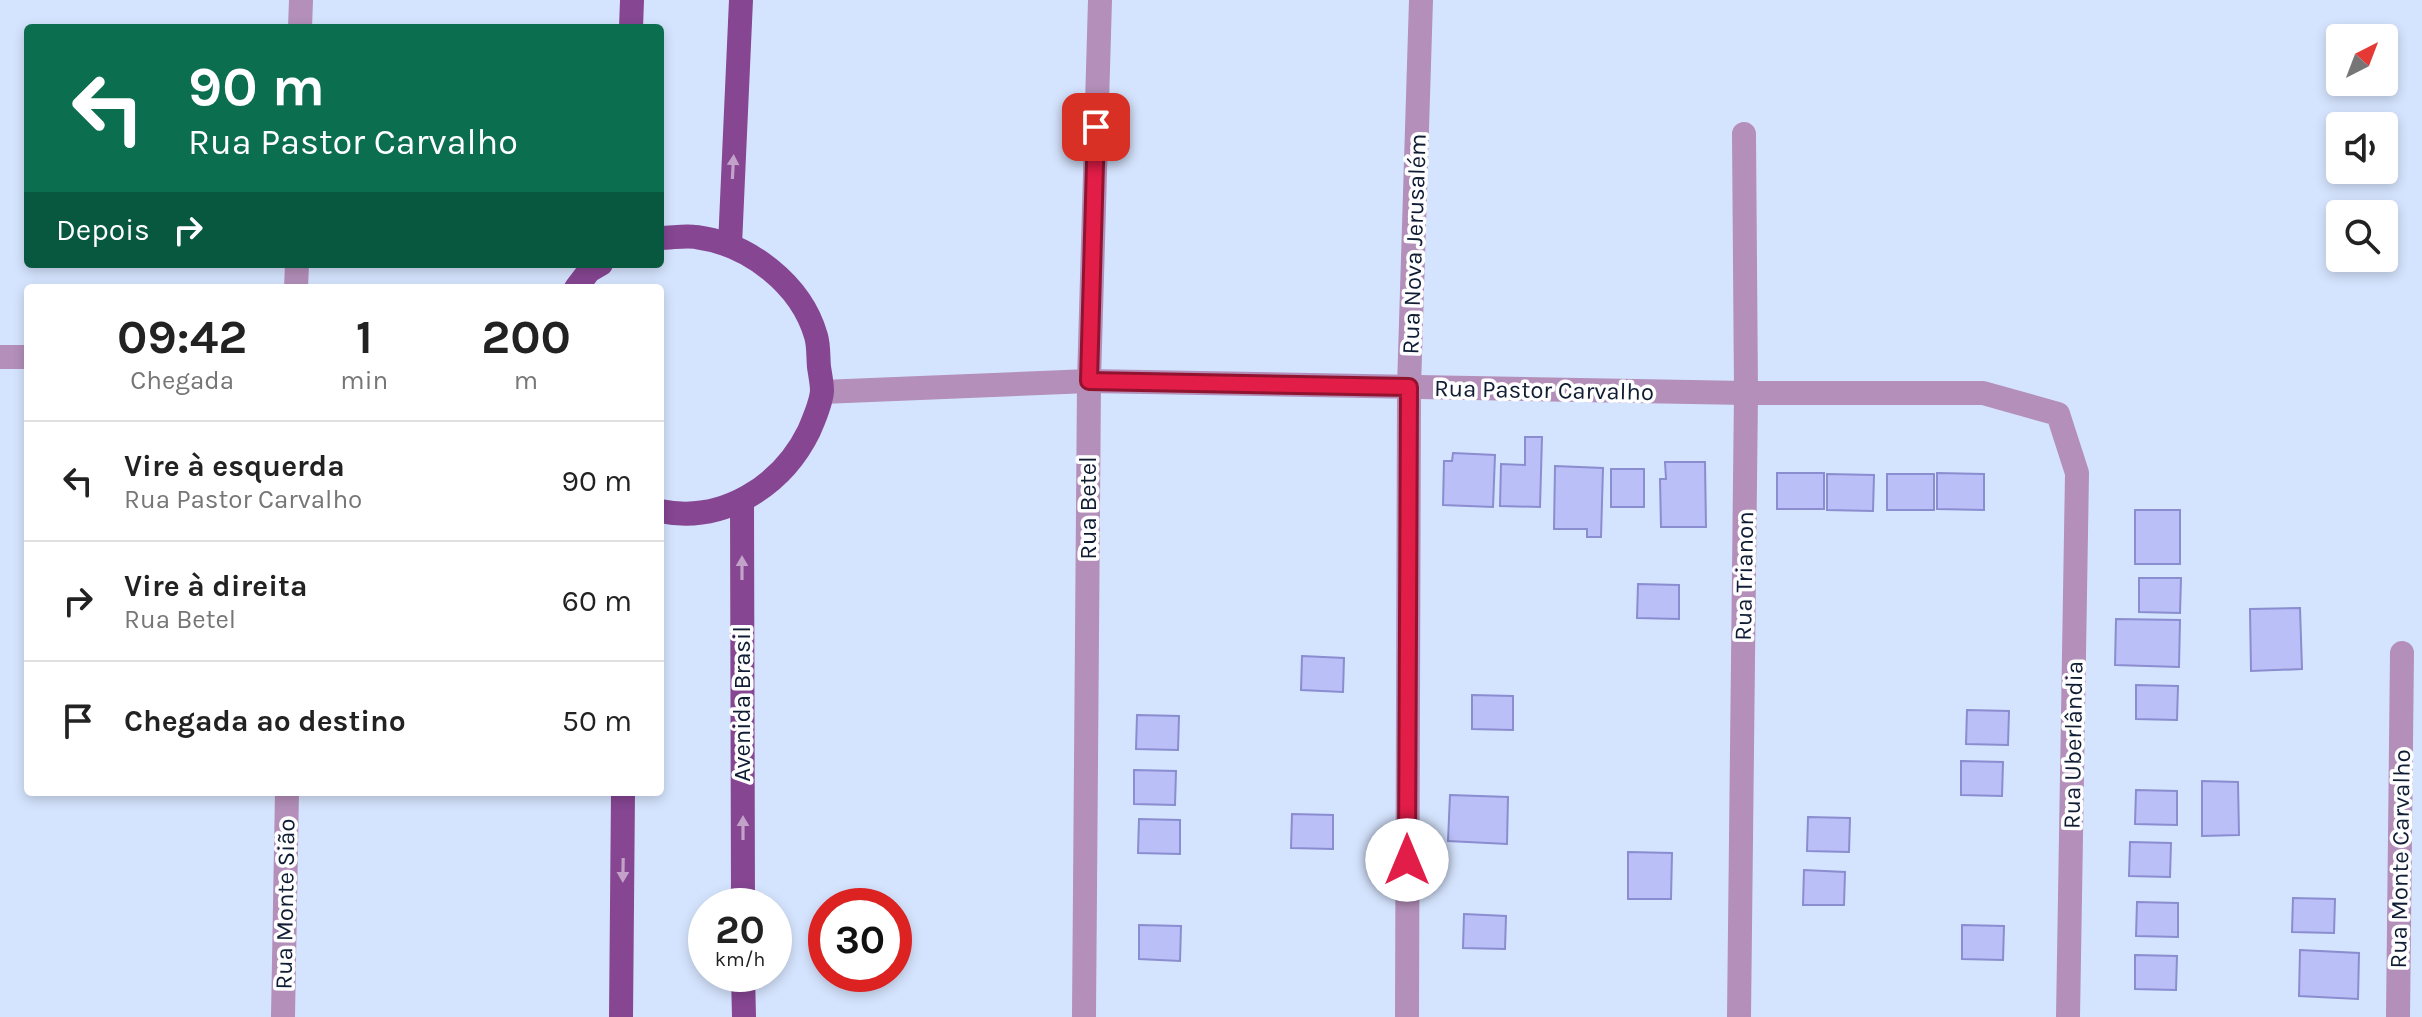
<!DOCTYPE html>
<html lang="pt">
<head>
<meta charset="utf-8">
<style>
  body { margin:0; font-family:Karla,sans-serif; background:#f2f2f2; color:#222; height:100vh; display:flex; flex-direction:column; font-size:30px; white-space:nowrap }
  * { box-sizing:border-box; margin:0 }
  p { font-size:26px; color:#767676 }
  .icon { flex:none; width:44px; height:44px; fill:none; stroke:currentColor; stroke-width:2; stroke-linecap:round; stroke-linejoin:round }
  .map { position:relative; flex:1; overflow:hidden }
  .sheet { position:absolute; left:24px; top:284px; width:640px; height:512px; display:flex; flex-direction:column; background:#fff; border-radius:8px; box-shadow:0 4px 12px #0003 }
  .sheet>* { flex:none }
  .guide { position:absolute; left:24px; top:24px; width:640px; height:244px; border-radius:8px; box-shadow:0 4px 12px #0003; background:#0b6e4f; color:#fff; overflow:hidden }
  .needle { width:52px; rotate:42deg }
  .controls { position:absolute; left:2326px; top:24px; display:grid; gap:16px }
  .controls a { display:grid; place-items:center; width:72px; height:72px; border-radius:8px; background:#fff; box-shadow:0 4px 12px #0003; font-size:40px }
  .speed { position:absolute; left:688px; top:888px; display:flex; gap:16px; font-size:40px; font-weight:700; text-align:center }
  .speed>* { display:grid; place-content:center; width:104px; height:104px; border-radius:50%; background:#fff; box-shadow:0 4px 12px #0003; line-height:1 }
  .speed small { font-size:20px; font-weight:400 }
  .speed .limit { border:12px solid #d22; background:#fff; color:#111 }
  .pin { position:absolute; display:grid; place-items:center; width:68px; height:68px; color:#fff; margin:-34px; border-radius:16px; box-shadow:0 4px 12px #0006 }
  .me { position:absolute; width:88px; margin:-44px; rotate:0deg; stroke-linejoin:round; filter:drop-shadow(0 0 6px #0008) }
  .turn { display:flex; align-items:center; gap:28px; height:168px; padding:0 32px; font-size:36px }
  .turn .icon { width:104px; height:104px; stroke-width:2.5 }
  .turn b { display:block; font-size:56px; line-height:68px }
  .then { display:flex; align-items:center; height:76px; padding:0 32px; background:#0003; gap:16px; font-size:30px }
  .eta { display:flex; justify-content:space-evenly; align-items:center; height:136px; text-align:center }
  .eta b { font-size:48px; font-weight:700; line-height:56px }
  ul { padding:0; list-style:none }
  li { display:flex; align-items:center; gap:24px; height:120px; padding:0 32px; border-top:2px solid #e0e0e0 }
  li div { flex:1 }
  li b { display:block; font-size:30px }
  li em { font-style:normal }
  .map>svg:first-child { display:block }
  .building { fill:#bbbff8; stroke:#8a8dcf; stroke-width:2 }
  .lines { fill:none; stroke-linecap:round; stroke-linejoin:round }
  .minor { stroke:#b38fb9; stroke-width:24 }
  .major { stroke:#864692; stroke-width:24 }
  .oneway { fill:#c2a2c8 }
  .route-casing { stroke:#92132f; stroke-width:20 }
  .route { stroke:#e11d48; stroke-width:14 }
  .labels { text-anchor:middle; dominant-baseline:central; stroke-width:7; stroke-linejoin:round; paint-order:stroke }
  .street-label { font-size:24px; fill:#0f1c33; stroke:#fff }
</style>
</head>
<body>
<div class="map">
<svg width="2422" height="1017" viewBox="0 0 2422 1017">
  <rect width="100%" height="100%" fill="#d5e4fe"/>
  <g class="building">
    <polygon points="1525,437 1542,437 1540,507 1500,506 1501,464 1525,465"/>
    <polygon points="1453,453 1495,455 1493,507 1443,505 1444,461 1452,461"/>
    <polygon points="1665,462 1705,462 1706,527 1661,527 1660,479 1666,479"/>
    <polygon points="1555,466 1603,468 1601,537 1587,537 1587,529 1554,529"/>
    <rect x="1611" y="469" width="33" height="38"/>
    <rect x="1777" y="473" width="47" height="36"/>
    <polygon points="1937,473 1984,474 1984,510 1937,509"/>
    <polygon points="1827,474 1874,475 1873,511 1827,510"/>
    <rect x="1887" y="474" width="47" height="36"/>
    <rect x="2135" y="510" width="45" height="54"/>
    <polygon points="2139,578 2181,578 2180,613 2139,612"/>
    <polygon points="1638,584 1679,585 1679,619 1637,618"/>
    <polygon points="2300,608 2302,669 2251,671 2250,609"/>
    <polygon points="2116,619 2180,620 2179,667 2115,665"/>
    <polygon points="1302,656 1344,658 1343,692 1301,690"/>
    <polygon points="2136,685 2178,686 2177,720 2136,719"/>
    <polygon points="1472,695 1513,696 1513,730 1472,729"/>
    <polygon points="1967,710 2009,711 2008,745 1966,744"/>
    <polygon points="1137,715 1179,716 1178,750 1136,749"/>
    <polygon points="1961,761 2003,762 2002,796 1961,795"/>
    <polygon points="1134,770 1176,771 1175,805 1134,804"/>
    <polygon points="2202,781 2238,782 2239,835 2202,836"/>
    <polygon points="2136,790 2177,791 2177,825 2135,824"/>
    <polygon points="1450,795 1508,797 1507,844 1448,841"/>
    <polygon points="1292,814 1333,815 1333,849 1291,848"/>
    <polygon points="1808,817 1850,818 1849,852 1807,851"/>
    <polygon points="1139,819 1180,820 1180,854 1138,853"/>
    <polygon points="2130,842 2171,843 2170,877 2129,876"/>
    <polygon points="1628,852 1672,853 1671,899 1628,899"/>
    <polygon points="1804,870 1845,872 1844,905 1803,905"/>
    <polygon points="2293,898 2335,899 2334,933 2292,932"/>
    <polygon points="2137,902 2178,903 2178,937 2136,936"/>
    <polygon points="1464,914 1506,916 1505,949 1463,948"/>
    <polygon points="1139,925 1181,926 1180,961 1139,959"/>
    <polygon points="1962,925 2004,926 2003,960 1962,959"/>
    <polygon points="2300,950 2359,953 2358,999 2299,996"/>
    <polygon points="2135,955 2177,956 2176,990 2135,989"/>
  </g>
  <g class="lines">
    <g class="minor">
      <polyline points="300,28 301,0"/>
      <polyline points="296,288 297,264"/>
      <polyline points="0,357 28,357"/>
      <polyline points="822,392 1089,381 1746,393 1983,393 2058,414 2077,473 2068,1017"/>
      <polyline points="283,1017 287,792"/>
      <polyline points="1084,1017 1089,381 1100,0"/>
      <polyline points="1407,1017 1409,387 1421,0"/>
      <polyline points="1739,1017 1746,393 1744,134"/>
      <polyline points="2398,1017 2402,653"/>
    </g>
    <g class="major">
      <polyline points="631,28 632,0"/>
      <path d="M660,238C672,238 685,235 696,237C749,244 801,284 816,336C819,346 818,357 819,367C820,374 822,383 822,391C821,404 814,419 809,431C782,486 723,524 660,511"/>
      <polyline points="730,245 741,0"/>
      <polyline points="576,288 589,271 601,264"/>
      <polyline points="742,502 743,906"/>
      <polyline points="743,974 744,1017"/>
      <polyline points="621,1017 623,792"/>
    </g>
  </g>
  <defs><path id="oneway-solid" d="M-6-.8H1V-3.2L6.5 0L1 3.2V.8H-6Z" transform="scale(2)"/></defs>
  <g class="oneway">
    <use href="#oneway-solid" transform="translate(733 167) rotate(-87)"/>
    <use href="#oneway-solid" transform="translate(742 568) rotate(-90)"/>
    <use href="#oneway-solid" transform="translate(743 828) rotate(-90)"/>
    <use href="#oneway-solid" transform="translate(623 870) rotate(91)"/>
  </g>
  <g class="lines">
    <defs>
      <polyline id="route" points="1096,127 1089,381 1409,387 1407,860"/>
    </defs>
    <use href="#route" class="route-casing"/>
    <use href="#route" class="route"/>
  </g>
  <g class="labels">
    <g class="street-label">
      <text transform="translate(1414 244) rotate(-88)">Rua Nova Jerusalém</text>
      <text transform="translate(1544 390) rotate(1)">Rua Pastor Carvalho</text>
      <text transform="translate(1088 508) rotate(-90)">Rua Betel</text>
      <text transform="translate(1744 576) rotate(-89)">Rua Trianon</text>
      <text transform="translate(742 704) rotate(-90)">Avenida Brasil</text>
      <text transform="translate(2073 745) rotate(-89)">Rua Uberlândia</text>
      <text transform="translate(2400 859) rotate(-89)">Rua Monte Carvalho</text>
      <text transform="translate(285 904) rotate(-89)">Rua Monte Sião</text>
    </g>
  </g>
</svg>
<div class="controls">
<a><svg class="needle" viewBox="-14 -14 28 28"><path d="M0-13l5 13h-10z" fill="#e53935"/><path d="M0 13l5-13h-10z" fill="#767676"/></svg></a>
<a><svg class="icon" aria-label="sound" viewBox="0 0 24 24"><path d="M4 9h4l5-4v14l-5-4H4zM17 9q2 3 0 6"/></svg></a>
<a><svg class="icon" aria-label="search" viewBox="0 0 24 24"><circle cx="10" cy="10" r="6"/><path d="M15 15l6 6"/></svg></a>
</div>
<div class="speed"><div>20<small>km/h</small></div><div class="limit">30</div></div>
<div class="pin" style="left:1096px;top:127px;background:#d93025"><svg class="icon" aria-label="arrive" viewBox="0 0 24 24"><path d="M6 21V4h12l-3 4 3 4H6"/></svg></div>
<svg class="me" style="left:1407px;top:860px" viewBox="-20 -20 40 40"><circle r="19" fill="#fff"/><path d="M0-13L10 11 0 6-10 11z" fill="#e11d48"/></svg>
<div class="guide">
<div class="turn"><svg class="icon" aria-label="left" viewBox="0 0 24 24"><path d="M17 20v-9H6M10 6l-5 5 5 5"/></svg><div><b>90 m</b>Rua Pastor Carvalho</div></div>
<div class="then">Depois<svg class="icon" aria-label="right" viewBox="0 0 24 24"><path d="M7 20v-9h11M14 6l5 5-5 5"/></svg></div>
</div>
<section class="sheet">
<div class="eta">
<div><b>09:42</b><p>Chegada</p></div>
<div><b>1</b><p>min</p></div>
<div><b>200</b><p>m</p></div>
</div>
<ul>
<li><svg class="icon" aria-label="left" viewBox="0 0 24 24"><path d="M17 20v-9H6M10 6l-5 5 5 5"/></svg><div><b>Vire à esquerda</b><p>Rua Pastor Carvalho</p></div><em>90 m</em></li>
<li><svg class="icon" aria-label="right" viewBox="0 0 24 24"><path d="M7 20v-9h11M14 6l5 5-5 5"/></svg><div><b>Vire à direita</b><p>Rua Betel</p></div><em>60 m</em></li>
<li><svg class="icon" aria-label="arrive" viewBox="0 0 24 24"><path d="M6 21V4h12l-3 4 3 4H6"/></svg><div><b>Chegada ao destino</b></div><em>50 m</em></li>
</ul>
</section>
</div>
</body>
</html>
